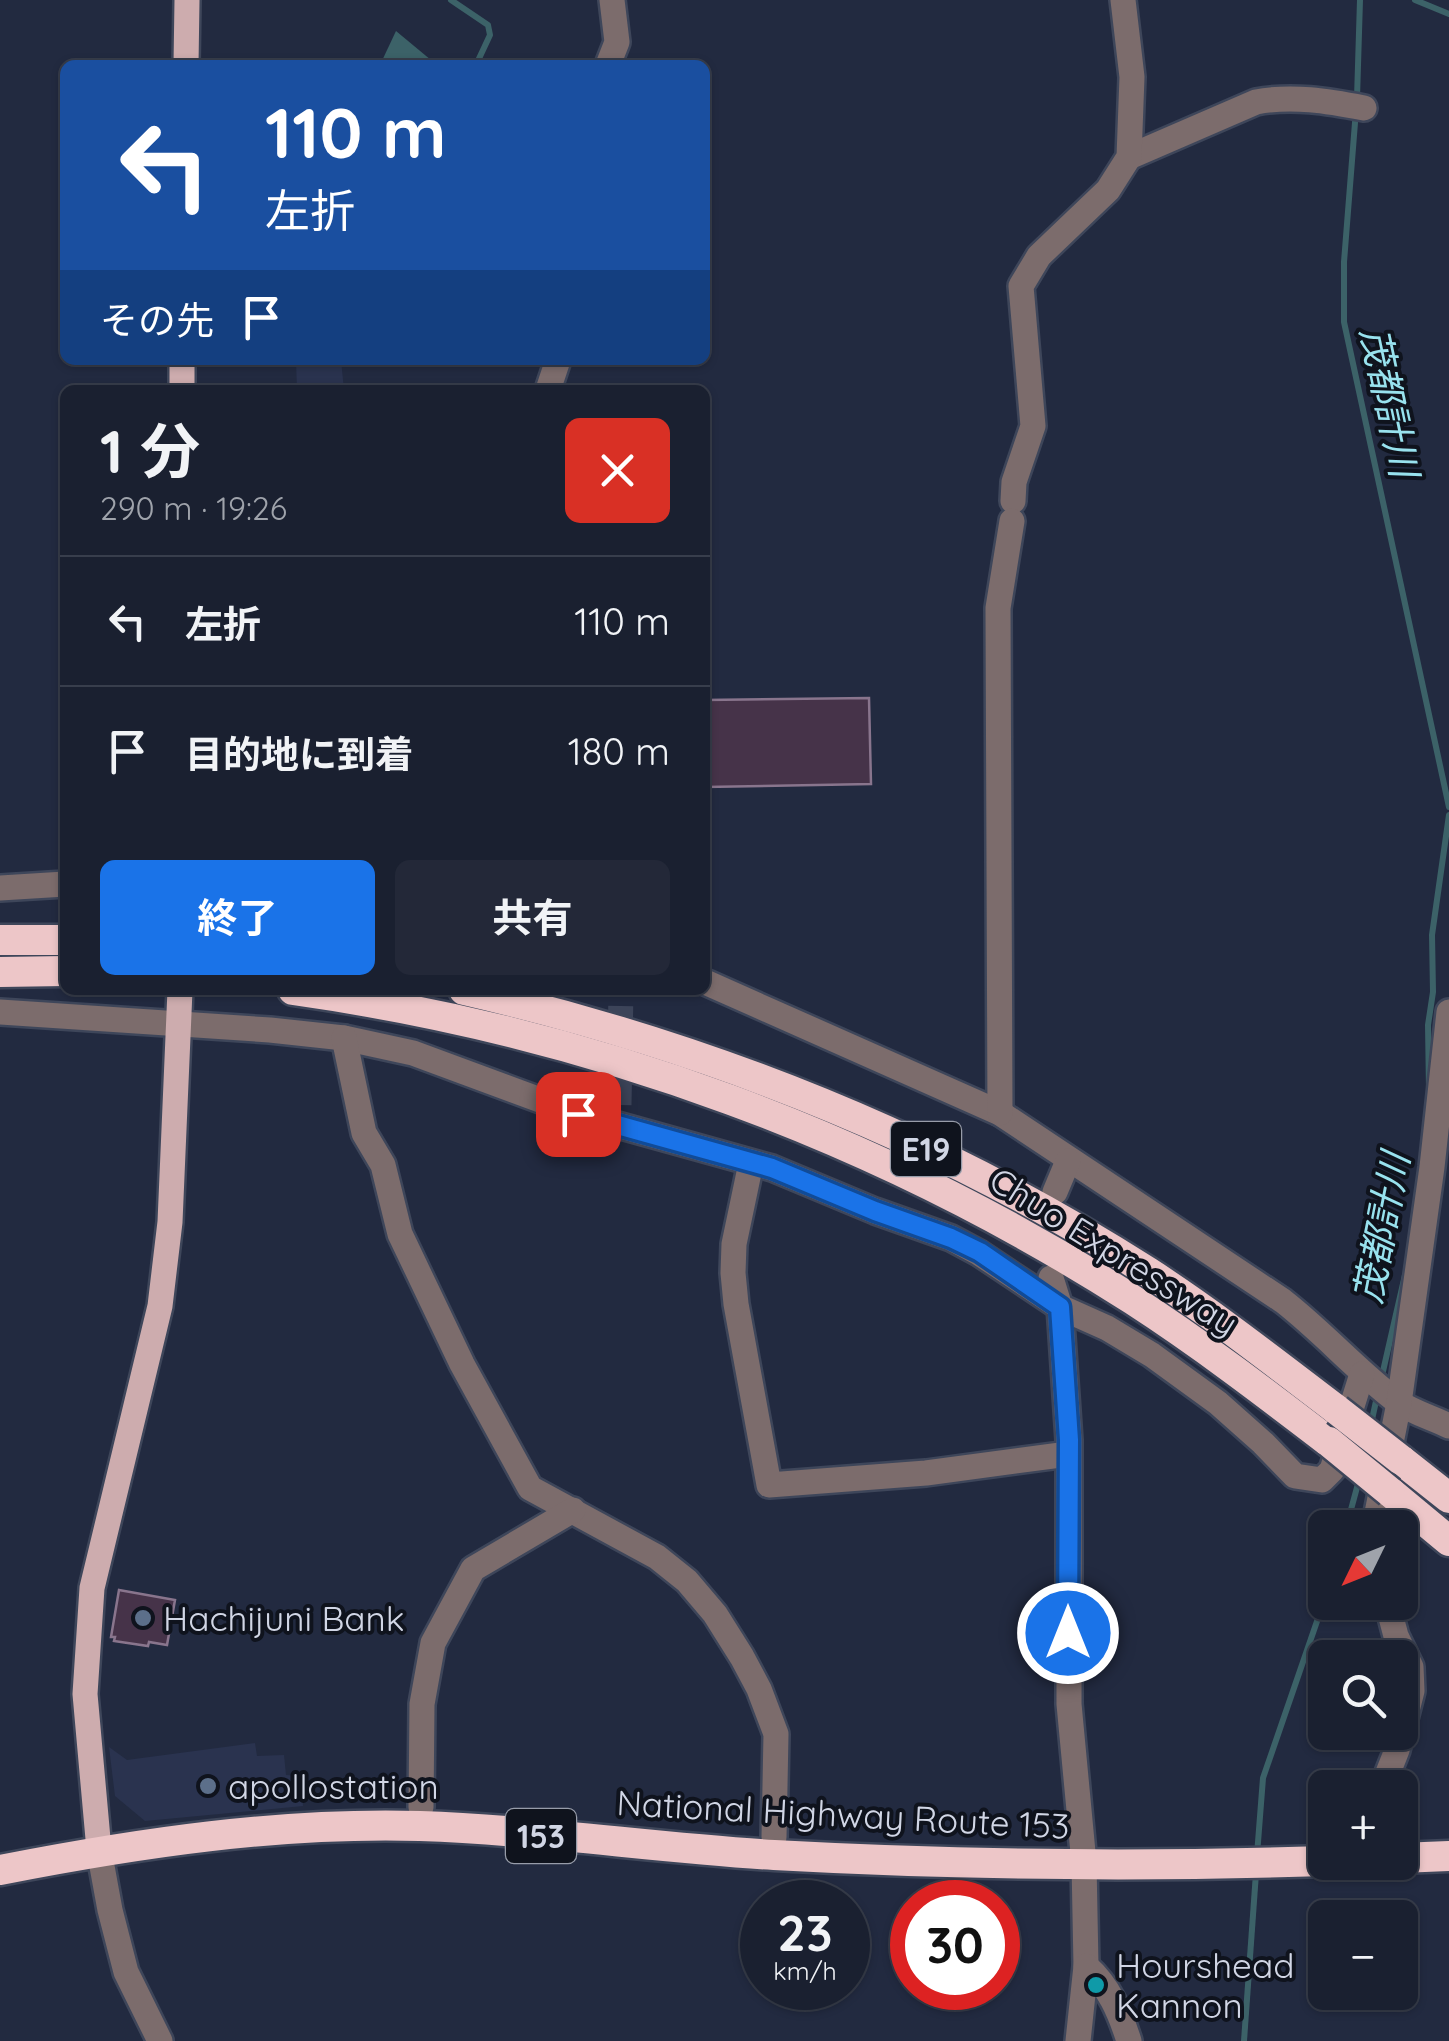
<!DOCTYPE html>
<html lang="ja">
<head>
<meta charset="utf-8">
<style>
  body { margin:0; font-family:Quicksand,"Noto Sans JP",sans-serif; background:#232838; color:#f1f3f6; height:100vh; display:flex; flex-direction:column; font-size:38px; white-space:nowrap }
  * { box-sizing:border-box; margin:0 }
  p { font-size:32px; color:#9fa3ab }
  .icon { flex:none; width:55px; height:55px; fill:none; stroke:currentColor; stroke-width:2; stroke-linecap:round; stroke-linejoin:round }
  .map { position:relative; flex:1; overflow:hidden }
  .drawer { position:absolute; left:60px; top:385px; width:650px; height:610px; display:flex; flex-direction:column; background:#1a2030; border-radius:15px; box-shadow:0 2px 8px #0004,0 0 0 2px #383e4c }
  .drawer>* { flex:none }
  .hud { position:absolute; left:60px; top:60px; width:650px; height:305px; border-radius:15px; box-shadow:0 2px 8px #0004,0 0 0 2px #383e4c; background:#1a4fa0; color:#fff; overflow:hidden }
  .needle { width:65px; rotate:227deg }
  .fabs { position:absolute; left:1308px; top:1510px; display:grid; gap:20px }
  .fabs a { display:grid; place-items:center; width:110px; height:110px; border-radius:15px; background:#1a2030; box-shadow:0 2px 8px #0004,0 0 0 2px #383e4c; font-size:50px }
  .speed { position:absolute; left:740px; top:1880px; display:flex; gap:20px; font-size:50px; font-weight:700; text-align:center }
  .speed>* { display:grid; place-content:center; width:130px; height:130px; border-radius:50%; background:#1a2030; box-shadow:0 2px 8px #0004,0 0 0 2px #383e4c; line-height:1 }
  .speed small { font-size:25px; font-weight:400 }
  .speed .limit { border:15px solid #d22; background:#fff; color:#111 }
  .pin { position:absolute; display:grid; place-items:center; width:85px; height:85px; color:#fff; margin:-42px; border-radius:20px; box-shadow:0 5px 15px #0006 }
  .me { position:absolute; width:110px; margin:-55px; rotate:0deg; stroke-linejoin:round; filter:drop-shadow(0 0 8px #0008) }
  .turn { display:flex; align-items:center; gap:35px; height:210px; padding:0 40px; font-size:45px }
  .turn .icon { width:130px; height:130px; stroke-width:2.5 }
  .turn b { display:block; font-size:70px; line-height:85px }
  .then { display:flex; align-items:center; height:95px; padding:0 40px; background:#0003; gap:20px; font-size:38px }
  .round { display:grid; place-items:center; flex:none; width:105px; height:105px; border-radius:15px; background:#232838 }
  .head { display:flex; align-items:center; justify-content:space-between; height:170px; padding:0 40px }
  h1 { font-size:60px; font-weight:700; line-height:75px }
  .action { display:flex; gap:20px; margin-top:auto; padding:20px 40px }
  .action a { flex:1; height:115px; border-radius:15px; background:#1a73e8; color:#fff; font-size:40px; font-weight:700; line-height:115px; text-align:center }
  .action a+a { background:#232838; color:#f1f3f6 }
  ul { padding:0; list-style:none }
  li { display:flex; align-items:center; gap:30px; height:130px; padding:0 40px; border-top:2px solid #383e4c }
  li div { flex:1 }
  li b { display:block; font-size:38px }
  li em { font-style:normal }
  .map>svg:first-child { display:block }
  .built { fill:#2a334f }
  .water { fill:#3c6268 }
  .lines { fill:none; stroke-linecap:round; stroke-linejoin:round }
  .stream { stroke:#3c6268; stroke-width:6 }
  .building { fill:#463349; stroke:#89758d; stroke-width:2.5 }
  .minor-tunnel { stroke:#3c4459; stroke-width:25; stroke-dasharray:25 12; stroke-linecap:butt }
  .minor-casing { stroke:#3e465a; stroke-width:30 }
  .major-casing { stroke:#3e465a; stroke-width:30 }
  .highway-casing { stroke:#3e465a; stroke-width:35 }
  .minor { stroke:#7c6c6c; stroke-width:25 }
  .major { stroke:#cdacae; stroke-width:25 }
  .highway { stroke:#edc6c8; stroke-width:30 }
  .highway-bridge-casing { stroke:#3e465a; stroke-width:35; stroke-linecap:butt }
  .highway-bridge { stroke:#edc6c8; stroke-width:30 }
  .route-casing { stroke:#114b97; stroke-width:25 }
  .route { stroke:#1a73e8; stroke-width:18 }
  .service-dot { fill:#5c6f8a; stroke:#0f131d; stroke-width:4 }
  .culture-dot { fill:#0f9aa8; stroke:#0f131d; stroke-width:4 }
  .labels { text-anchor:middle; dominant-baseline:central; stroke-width:8; stroke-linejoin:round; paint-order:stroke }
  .shield { fill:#0f131d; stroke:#979ca9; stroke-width:2.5 }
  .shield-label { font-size:32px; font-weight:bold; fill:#d1d6e5 }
  .street-label { font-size:35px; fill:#d1d6e5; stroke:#0f131d }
  .poi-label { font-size:35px; fill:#d1d6e5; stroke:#0f131d; text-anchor:start }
  .water-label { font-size:38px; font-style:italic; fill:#98e2ee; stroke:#0f131d }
</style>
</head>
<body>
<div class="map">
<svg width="1449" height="2041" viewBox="0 0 1449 2041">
  <rect width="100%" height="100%" fill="#222a40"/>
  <g class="built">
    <polygon points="296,360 341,360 344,390 297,390"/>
    <polygon points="255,1743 257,1756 284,1755 286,1775 301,1776 303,1806 145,1821 115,1796 109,1747 127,1760"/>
  </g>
  <polygon class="water" points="396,31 437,65 380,65"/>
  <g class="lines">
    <g class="stream">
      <polyline points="451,0 488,25 490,35 476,65"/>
      <polyline points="1415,0 1449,14"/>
      <polyline points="1357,98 1360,0"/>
      <polyline points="1356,110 1344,262 1344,322 1449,807"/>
      <polyline points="1429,1090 1428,1025 1433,992 1432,935 1449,815"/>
      <polyline points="1381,1380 1405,1275"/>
      <polyline points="1371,1424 1378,1392"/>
      <polyline points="1346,1528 1359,1480"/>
      <polyline points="1257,1855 1263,1778 1325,1598"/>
      <polyline points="1244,2041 1256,1873"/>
    </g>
  </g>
  <g class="building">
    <polygon points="869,698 871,784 705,787 705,700"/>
    <polygon points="119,1590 175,1600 167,1645 149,1642 148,1646 114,1641 115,1637 111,1637"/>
  </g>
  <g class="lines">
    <polyline class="minor-tunnel" points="619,1105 621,990"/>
    <defs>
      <g id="minor">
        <polyline points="608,65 617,42 612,0"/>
        <path d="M1129,157L1256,102C1292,95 1328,101 1364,108"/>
        <polyline points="548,390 558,360"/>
        <polyline points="1013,501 1014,482 1033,426 1021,286 1039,256 1108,190 1129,157 1132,77 1123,0"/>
        <polyline points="0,888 65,884"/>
        <path d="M705,982L1000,1113L1283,1301C1324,1333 1357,1371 1398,1402C1412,1412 1433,1418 1449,1426"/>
        <polyline points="0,1012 270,1030 344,1038 413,1053 578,1114 772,1168 875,1211 951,1238 979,1253 1060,1307 1107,1328 1152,1355 1218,1403 1263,1443 1295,1476 1322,1480 1332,1470 1362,1374"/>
        <polyline points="344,1038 364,1133 383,1165 400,1234 462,1364 530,1488 657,1557 687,1581 715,1614 742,1657 759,1689 776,1734 774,1837"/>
        <polyline points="1000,1113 998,608 1012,521"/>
        <polyline points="751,1163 734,1244 733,1273 736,1304 769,1485 926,1473 1068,1454"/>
        <polyline points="1055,1192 1068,1161"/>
        <polyline points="1051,1278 1060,1307 1069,1440 1069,1704 1084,1863 1086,1966 1078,2041"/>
        <polyline points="1374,1528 1399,1403 1432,1167 1449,1012"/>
        <polyline points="1382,1788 1397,1750 1412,1691 1411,1667 1396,1636 1387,1602"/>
        <polyline points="421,1807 422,1704 433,1643 473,1569 573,1510"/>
        <polyline points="99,1850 110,1910 126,1972 160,2041"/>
        <path d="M1086,1966C1109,1986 1120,2013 1129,2041"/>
      </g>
      <g id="major">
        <polyline points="186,65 187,0"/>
        <polyline points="182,390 182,360"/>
        <polyline points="99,1850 85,1694 92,1588 160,1306 170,1222 180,990"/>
      </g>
      <g id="highway">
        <polyline points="0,940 65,940"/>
        <polyline points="0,972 65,971"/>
        <path d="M293,990C592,1032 879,1137 1133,1300C1201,1344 1265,1393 1329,1442"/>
        <path d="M464,990C705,1046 939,1138 1148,1272C1213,1314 1275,1363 1337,1410"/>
        <polyline points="1401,1460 1449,1498"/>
        <polyline points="1390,1492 1449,1541"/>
        <polyline points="1400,1858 1449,1856"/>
        <path d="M0,1870C138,1843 279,1822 420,1826C538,1830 656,1848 774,1855C957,1865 1142,1867 1325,1861"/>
      </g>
    </defs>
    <use href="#minor" class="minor-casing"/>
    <use href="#major" class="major-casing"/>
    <use href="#highway" class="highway-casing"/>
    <use href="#minor" class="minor"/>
    <use href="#major" class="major"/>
    <use href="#highway" class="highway"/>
    <defs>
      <g id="highway-bridge">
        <polyline points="1337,1410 1401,1460"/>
        <polyline points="1329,1442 1390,1492"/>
      </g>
    </defs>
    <use href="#highway-bridge" class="highway-bridge-casing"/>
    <use href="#highway-bridge" class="highway-bridge"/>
  </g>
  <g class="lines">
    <defs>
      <polyline id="route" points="578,1114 772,1168 875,1211 951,1238 980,1252 1060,1307 1069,1440 1068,1633"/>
    </defs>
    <use href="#route" class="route-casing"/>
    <use href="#route" class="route"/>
  </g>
  <g class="service-dot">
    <circle cx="143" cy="1618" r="10"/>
    <circle cx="208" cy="1786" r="10"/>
  </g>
  <circle class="culture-dot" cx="1096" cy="1985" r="10"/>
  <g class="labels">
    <g class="shield">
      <rect x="891" y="1122" width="70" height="54" rx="8"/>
      <rect x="506" y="1809" width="70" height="54" rx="8"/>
    </g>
    <g class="shield-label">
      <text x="926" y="1149">E19</text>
      <text x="541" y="1836">153</text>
    </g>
    <g class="street-label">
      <text transform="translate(1114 1251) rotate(32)">Chuo Expressway</text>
      <text transform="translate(843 1814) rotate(3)">National Highway Route 153</text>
    </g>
    <g class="poi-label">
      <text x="163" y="1618">Hachijuni Bank</text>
      <text x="228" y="1786">apollostation</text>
      <text x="1116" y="1965">Hourshead<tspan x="1116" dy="40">Kannon</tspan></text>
    </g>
    <g class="water-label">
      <text transform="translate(1390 402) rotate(78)">茂都計川</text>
      <text transform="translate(1381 1228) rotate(-79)">茂都計川</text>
    </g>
  </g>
</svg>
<div class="fabs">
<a><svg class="needle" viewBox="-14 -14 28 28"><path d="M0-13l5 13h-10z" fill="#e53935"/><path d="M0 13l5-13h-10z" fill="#9fa3ab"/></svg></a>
<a><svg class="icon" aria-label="search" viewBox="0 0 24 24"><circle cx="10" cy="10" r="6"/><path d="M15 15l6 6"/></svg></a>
<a>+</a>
<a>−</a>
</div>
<div class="speed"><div>23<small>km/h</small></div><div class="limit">30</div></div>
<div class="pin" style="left:578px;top:1114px;background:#d93025"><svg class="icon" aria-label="arrive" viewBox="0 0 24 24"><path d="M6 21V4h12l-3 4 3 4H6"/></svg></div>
<svg class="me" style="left:1068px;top:1633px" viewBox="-20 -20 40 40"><circle r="17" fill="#1a73e8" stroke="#fff" stroke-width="3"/><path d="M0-11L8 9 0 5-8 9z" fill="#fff"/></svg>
<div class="hud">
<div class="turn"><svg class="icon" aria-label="left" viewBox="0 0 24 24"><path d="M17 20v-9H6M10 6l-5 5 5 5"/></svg><div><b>110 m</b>左折</div></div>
<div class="then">その先<svg class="icon" aria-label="arrive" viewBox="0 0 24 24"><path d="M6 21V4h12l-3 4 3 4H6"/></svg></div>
</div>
<section class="drawer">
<div class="head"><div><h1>1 分</h1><p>290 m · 19:26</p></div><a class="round" style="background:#d93025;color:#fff"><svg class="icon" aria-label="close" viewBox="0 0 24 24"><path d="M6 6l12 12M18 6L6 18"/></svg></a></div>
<ul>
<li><svg class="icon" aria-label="left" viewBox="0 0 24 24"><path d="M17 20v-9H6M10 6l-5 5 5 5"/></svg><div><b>左折</b></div><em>110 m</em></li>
<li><svg class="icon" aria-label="arrive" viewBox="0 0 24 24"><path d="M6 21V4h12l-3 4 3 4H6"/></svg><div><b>目的地に到着</b></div><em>180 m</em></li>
</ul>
<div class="action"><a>終了</a><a>共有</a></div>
</section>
</div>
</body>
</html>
